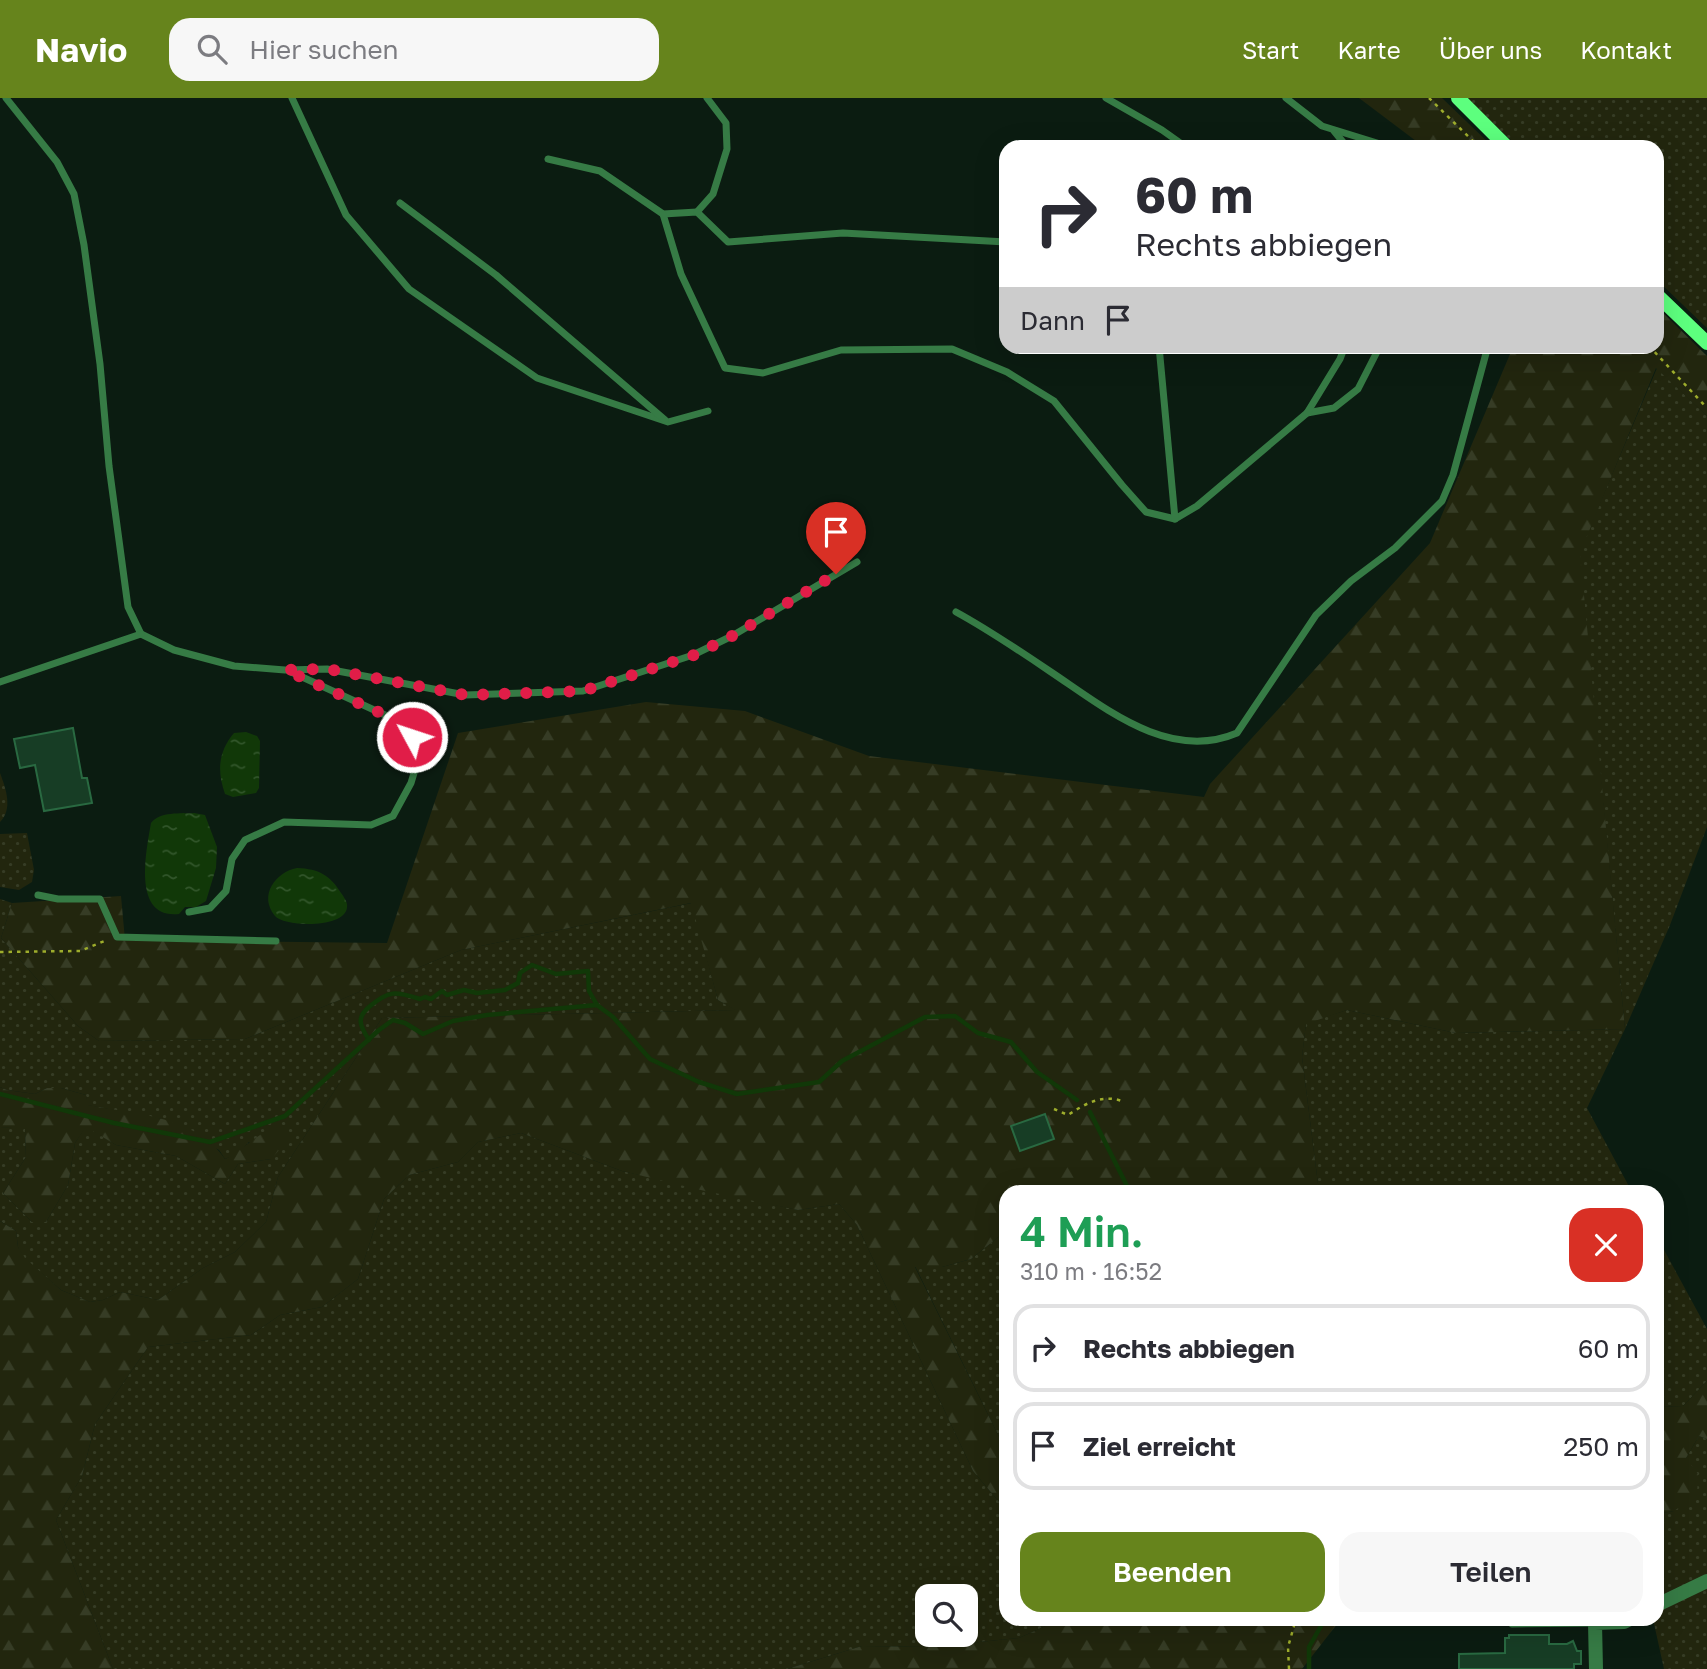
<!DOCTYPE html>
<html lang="de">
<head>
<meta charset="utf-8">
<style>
  body { margin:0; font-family:"Golos Text",sans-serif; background:#f7f7f7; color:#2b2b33; height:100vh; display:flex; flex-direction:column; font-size:26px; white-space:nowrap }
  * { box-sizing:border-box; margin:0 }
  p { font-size:23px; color:#7c7c81 }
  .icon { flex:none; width:38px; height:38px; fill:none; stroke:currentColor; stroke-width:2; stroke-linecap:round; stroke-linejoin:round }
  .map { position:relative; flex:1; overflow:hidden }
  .side { position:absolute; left:999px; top:1087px; width:665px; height:441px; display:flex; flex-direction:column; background:#fff; border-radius:21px; box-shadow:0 7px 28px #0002 }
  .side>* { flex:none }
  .top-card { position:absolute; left:999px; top:42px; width:665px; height:214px; border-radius:21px; box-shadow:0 7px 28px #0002; background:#fff; color:#2b2b33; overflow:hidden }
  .tools { position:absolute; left:915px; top:1486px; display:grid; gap:14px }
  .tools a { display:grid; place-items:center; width:63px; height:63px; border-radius:14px; background:#fff; box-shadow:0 7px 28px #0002; font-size:35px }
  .pin { position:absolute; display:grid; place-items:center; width:60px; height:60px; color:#fff; margin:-72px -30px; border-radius:50% 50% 50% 0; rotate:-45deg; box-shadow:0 0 7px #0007 }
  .pin .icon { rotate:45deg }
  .me { position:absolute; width:77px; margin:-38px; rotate:310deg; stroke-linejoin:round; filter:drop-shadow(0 0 5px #0008) }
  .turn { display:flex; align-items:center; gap:24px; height:147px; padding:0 21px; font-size:32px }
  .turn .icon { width:91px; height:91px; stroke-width:2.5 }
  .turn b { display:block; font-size:49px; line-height:60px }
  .then { display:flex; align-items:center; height:66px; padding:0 21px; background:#0003; gap:14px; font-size:26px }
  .round { display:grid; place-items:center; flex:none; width:74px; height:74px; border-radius:21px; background:#f7f7f7 }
  .summary { display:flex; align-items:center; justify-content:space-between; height:119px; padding:0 21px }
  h1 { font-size:42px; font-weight:600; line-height:52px; color:#1e9e55 }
  .primary-button { display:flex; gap:14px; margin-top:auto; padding:14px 21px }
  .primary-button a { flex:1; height:80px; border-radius:21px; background:#66841c; color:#fff; font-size:28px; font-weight:600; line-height:80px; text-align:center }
  .primary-button a+a { background:#f7f7f7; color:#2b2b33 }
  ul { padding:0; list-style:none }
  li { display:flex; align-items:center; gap:21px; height:88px; margin:0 14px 10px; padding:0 7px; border:4px solid #e1e1e2; border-radius:21px }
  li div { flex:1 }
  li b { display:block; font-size:26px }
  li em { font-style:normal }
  header { display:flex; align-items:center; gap:42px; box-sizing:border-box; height:98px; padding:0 35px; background:#66841c; color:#fff }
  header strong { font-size:33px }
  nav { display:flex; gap:38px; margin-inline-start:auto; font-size:24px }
  .search { width:490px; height:63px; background:#f7f7f7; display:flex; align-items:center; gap:18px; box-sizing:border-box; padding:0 24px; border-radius:21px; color:#7c7c81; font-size:26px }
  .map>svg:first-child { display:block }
  .grass { fill:url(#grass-dots); fill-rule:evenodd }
  .forest { fill:url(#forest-firs) }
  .water { fill:url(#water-ripples) }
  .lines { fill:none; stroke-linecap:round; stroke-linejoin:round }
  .stream { stroke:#113808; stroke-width:4.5 }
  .building { fill:#173d25; stroke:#296941; stroke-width:2 }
  .path { stroke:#9ead2c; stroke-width:2.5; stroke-dasharray:3.5 5; stroke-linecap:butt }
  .lane { stroke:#367b45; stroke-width:7 }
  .street { stroke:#367b45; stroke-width:14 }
  .secondary { stroke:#5dff7e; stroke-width:14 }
  .route { stroke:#e11d48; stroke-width:12; stroke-dasharray:0 21.6 }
</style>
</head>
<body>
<header>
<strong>Navio</strong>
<div class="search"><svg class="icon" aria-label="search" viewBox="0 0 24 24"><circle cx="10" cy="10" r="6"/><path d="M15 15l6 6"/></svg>Hier suchen</div>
<nav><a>Start</a><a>Karte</a><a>Über uns</a><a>Kontakt</a></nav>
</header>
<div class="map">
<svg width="1707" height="1571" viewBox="0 0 1707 1571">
  <defs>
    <pattern id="grass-dots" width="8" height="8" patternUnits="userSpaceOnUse" patternTransform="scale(1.75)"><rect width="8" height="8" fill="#22260e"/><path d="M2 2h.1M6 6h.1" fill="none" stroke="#363c25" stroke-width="1.8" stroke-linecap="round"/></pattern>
    <pattern id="forest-firs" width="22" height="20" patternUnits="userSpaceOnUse" patternTransform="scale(1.75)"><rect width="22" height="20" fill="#22260e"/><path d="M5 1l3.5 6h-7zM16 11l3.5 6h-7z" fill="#363c25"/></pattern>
    <pattern id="water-ripples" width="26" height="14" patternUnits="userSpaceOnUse" patternTransform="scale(1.75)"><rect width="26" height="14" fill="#113808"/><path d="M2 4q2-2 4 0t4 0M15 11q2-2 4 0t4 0" fill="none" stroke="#32562b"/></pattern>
  </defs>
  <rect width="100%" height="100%" fill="#0b1c11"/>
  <g class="grass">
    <polygon points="1467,0 1707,0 1707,230 1657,182 1657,49 1518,49"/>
    <polygon points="1657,270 1707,318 1707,729 1670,827 1625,931 1587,1010 1632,1094 1319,1094 1302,959 1306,925 1347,912 1456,935 1625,931 1579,455"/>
    <path d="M0,675C6,691 13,711 0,724Z"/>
    <polygon points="27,735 34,772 32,784 19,792 0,789 0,736"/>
    <polygon points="0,801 12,805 1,840 78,928 99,943 245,941 461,852 692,805 718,902 736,912 382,920 278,1079 266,1124 235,1154 203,1170 158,1202 120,1194 103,1202 90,1204 61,1192 24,1160 18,1149 16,1133 0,1123 0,1029 25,1030 26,1059 3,1095 32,1124 46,1124 68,1087 75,1045 86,1028 116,1047 176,1058 225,1086 238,1066 271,1061 249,1044 237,1056 225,1061 219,1052 162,1021 87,1007 86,997 61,990 47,990 35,996 7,992 0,989"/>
    <path d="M521,1035L622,1073L798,1112L839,1106L857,1127L973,1373L1006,1412V1521H1061L1019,1540L931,1549L862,1548L787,1571H113L56,1422L82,1378L95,1326L148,1249L251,1237L280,1217L322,1209L358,1181L384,1101L409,1077L458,1064L478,1044ZM928,1498H966V1536H928Z"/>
    <polygon points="1006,1133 1006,1353 915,1168 942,1169 971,1161"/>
    <polygon points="1657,1139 1707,1231 1707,1283 1683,1308 1657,1309"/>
    <polygon points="1699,1338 1707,1341 1707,1571 1664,1571 1653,1521 1657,1521 1657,1416 1674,1413 1686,1360"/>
  </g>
  <g class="forest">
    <polygon points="1359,0 1442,0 1493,49 1424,49"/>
    <polygon points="1657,209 1707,258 1707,318 1656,270 1580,455 1625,931 1456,935 1347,912 1306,926 1302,959 1319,1094 1043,1094 1040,1087 1035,1094 1006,1094 1006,1133 971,1161 942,1169 915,1169 1006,1353 1006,1412 973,1373 857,1127 839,1106 798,1112 705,1093 622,1073 521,1035 478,1044 458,1064 409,1077 384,1101 358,1181 322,1209 280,1217 251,1237 148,1249 95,1326 82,1378 56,1422 113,1571 0,1571 0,1123 16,1133 18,1149 25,1160 61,1192 90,1204 103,1202 120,1194 158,1202 203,1170 235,1154 266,1124 278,1079 382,920 735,912 718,902 691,805 461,852 245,941 99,943 78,928 1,840 12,805 121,798 125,842 387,845 458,635 646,604 745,613 869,658 1204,699 1210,686 1430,445 1513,249 1657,248"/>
    <path d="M0,989L7,992L35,996L47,990H61L86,997L88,1007C134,1016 197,1018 225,1061C238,1056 270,1023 284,1030C287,1032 289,1035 292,1038L271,1061L238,1066L225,1086L176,1058L116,1047L86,1029L75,1045L68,1087L46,1124H32L3,1095L26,1059L25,1031L0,1029Z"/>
    <polygon points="1707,1283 1707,1341 1699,1338 1686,1360 1698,1376 1697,1397 1674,1413 1657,1416 1657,1309 1683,1308"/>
    <polygon points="1061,1521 1341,1521 1302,1571 787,1571 862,1548 931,1549 1019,1540"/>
  </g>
  <g class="water">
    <path d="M246,634L257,638L260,643L259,690L256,695L233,699L225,696C217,673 218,654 234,635Z"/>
    <path d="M194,715L205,717L217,749L216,770L206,803L196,809H185L179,816C132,821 146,754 151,725C160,713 181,716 194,715Z"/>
    <path d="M297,770C319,771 330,777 341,795C344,799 348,805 347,809C346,831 284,829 275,818C258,797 276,774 297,770Z"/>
  </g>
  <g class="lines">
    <g class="stream">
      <path d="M369,942C360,928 356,920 369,909C389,892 395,893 420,901L425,899L431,901L442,893L447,897L464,892L477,895L505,892L518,885L520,875L532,867L556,876L588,873L589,893L597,907"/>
      <polyline points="0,996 114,1025 210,1044 285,1018 379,932 393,922 405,925 423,936 453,923 487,917 597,907 613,919 650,961 699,984 737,996 819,984 842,963 925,919 955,918 978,935 1011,944 1037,974 1077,1002"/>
      <polyline points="1090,1014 1130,1094"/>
      <polyline points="1309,1571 1309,1549 1325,1521"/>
    </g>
  </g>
  <g class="building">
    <polygon points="73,630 82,680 87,680 92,705 44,713 35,667 20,670 14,641"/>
    <polygon points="1045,1016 1054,1041 1020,1053 1011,1028"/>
    <polygon points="1509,1537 1549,1537 1549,1546 1567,1546 1573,1543 1577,1553 1581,1553 1581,1566 1574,1566 1574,1571 1459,1571 1459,1556 1505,1555 1505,1540 1509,1540"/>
  </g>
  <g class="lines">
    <g class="path">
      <polyline points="1429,0 1479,49"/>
      <polyline points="1649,248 1707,310"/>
      <polyline points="1554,251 1555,248"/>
      <polyline points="0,854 80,853 107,842"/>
      <path d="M1054,1011L1068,1017C1085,1006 1101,996 1122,1003"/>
      <polyline points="1485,1521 1501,1526"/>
      <polyline points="1289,1571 1288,1549 1296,1521"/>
    </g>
    <g class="lane">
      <polyline points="6,0 57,64 74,96 84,147 100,266 109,368 128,509 141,536 174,552 234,568 285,572 327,571 465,597 583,593 693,557 732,538 857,464"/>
      <polyline points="292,0 346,117 409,191 537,280 668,324 708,313"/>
      <polyline points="1106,0 1162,32 1186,49"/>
      <polyline points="1286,0 1322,28 1390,49"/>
      <polyline points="1334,33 1347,49"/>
      <polyline points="548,61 600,73 663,116 697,114 728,144 843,135 1006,144"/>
      <polyline points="400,105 496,177 665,322"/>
      <polyline points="697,114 713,96 727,51 726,25 707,0"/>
      <polyline points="663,116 681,176 725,270 763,275 841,252 952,251 1007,274 1054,303 1122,387 1146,414 1175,421 1197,408 1307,315 1334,310 1358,291 1380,248"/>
      <polyline points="1159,248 1175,421"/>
      <polyline points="1307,315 1340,261 1345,248"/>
      <path d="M956,514C989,532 1020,553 1051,574C1105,610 1169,664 1237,635L1316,517L1351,483L1395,450L1442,403L1453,377L1488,248"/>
      <polyline points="0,584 141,536"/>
      <polyline points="38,797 58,801 100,801 117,839 276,843"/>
      <polyline points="189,814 210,810 226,793 232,761 245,742 284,724 371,727 393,718 411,685 417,665 412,639 396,622 289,573"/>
      <polyline points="1512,1526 1595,1525"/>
    </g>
    <g class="street">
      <polyline points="1657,1507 1707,1483"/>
      <polyline points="1596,1571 1595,1525 1624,1524 1630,1521"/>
    </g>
    <g class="secondary">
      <polyline points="1458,0 1507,49"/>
      <polyline points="1657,197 1707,245"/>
    </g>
  </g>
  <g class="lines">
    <polyline class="route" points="412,639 396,622 285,572 327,571 465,597 583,593 694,557 732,538 836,476"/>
  </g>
</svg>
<div class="tools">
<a><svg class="icon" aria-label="search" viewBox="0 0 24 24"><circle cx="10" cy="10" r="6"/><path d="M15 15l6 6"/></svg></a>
</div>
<div class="pin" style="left:836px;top:476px;background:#d93025"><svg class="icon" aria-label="arrive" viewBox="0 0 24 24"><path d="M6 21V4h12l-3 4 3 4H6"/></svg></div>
<svg class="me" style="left:412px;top:639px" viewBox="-20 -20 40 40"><circle r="17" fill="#e11d48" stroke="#fff" stroke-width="3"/><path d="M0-11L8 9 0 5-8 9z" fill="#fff"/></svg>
<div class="top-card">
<div class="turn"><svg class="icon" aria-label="right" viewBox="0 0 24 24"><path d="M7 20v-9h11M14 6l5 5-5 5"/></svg><div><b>60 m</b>Rechts abbiegen</div></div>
<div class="then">Dann<svg class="icon" aria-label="arrive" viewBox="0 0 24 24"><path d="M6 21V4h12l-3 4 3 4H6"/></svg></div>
</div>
<section class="side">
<div class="summary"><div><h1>4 Min.</h1><p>310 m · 16:52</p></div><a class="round" style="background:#d93025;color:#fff"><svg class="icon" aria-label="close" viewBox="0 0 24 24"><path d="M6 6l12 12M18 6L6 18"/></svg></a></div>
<ul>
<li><svg class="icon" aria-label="right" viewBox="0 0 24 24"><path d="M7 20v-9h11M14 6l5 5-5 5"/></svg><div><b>Rechts abbiegen</b></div><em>60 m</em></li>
<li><svg class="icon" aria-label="arrive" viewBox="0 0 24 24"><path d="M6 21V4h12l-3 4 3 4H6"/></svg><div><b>Ziel erreicht</b></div><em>250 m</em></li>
</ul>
<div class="primary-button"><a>Beenden</a><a>Teilen</a></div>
</section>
</div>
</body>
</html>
